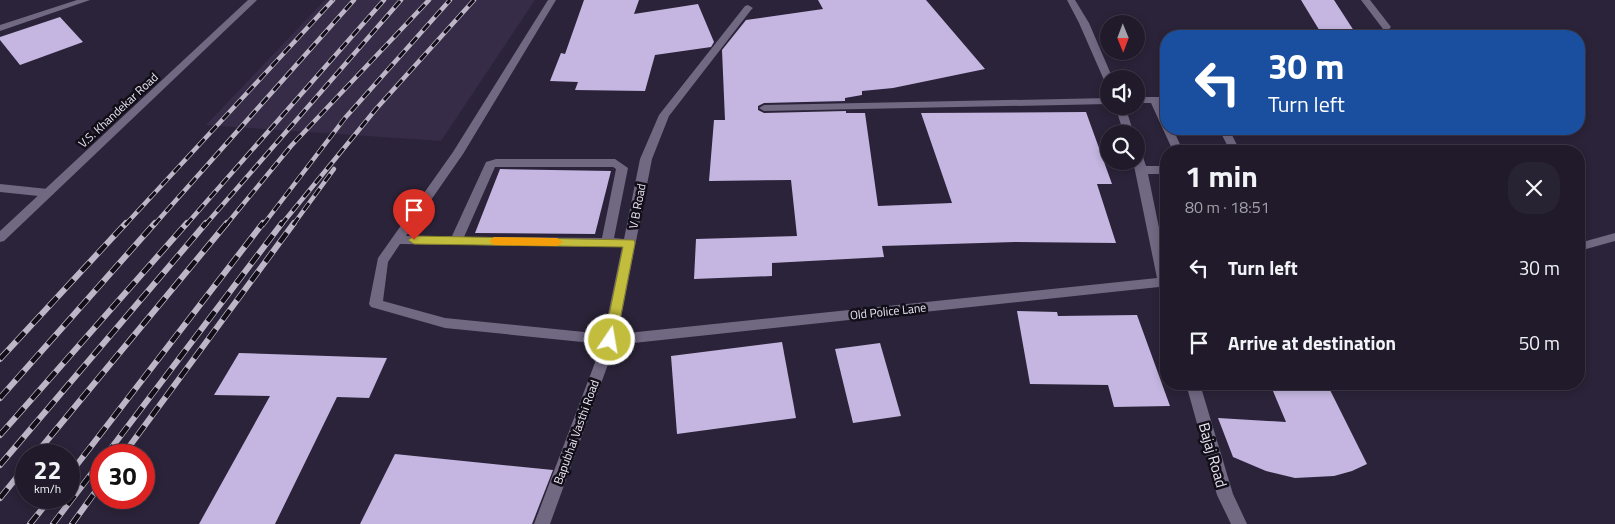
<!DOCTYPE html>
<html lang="en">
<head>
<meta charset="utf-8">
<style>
  body { margin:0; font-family:"Titillium Web",sans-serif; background:#282333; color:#f1f3f6; height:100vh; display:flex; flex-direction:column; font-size:19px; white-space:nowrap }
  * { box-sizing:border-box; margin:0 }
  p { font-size:16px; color:#a2a1a9 }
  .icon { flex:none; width:28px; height:28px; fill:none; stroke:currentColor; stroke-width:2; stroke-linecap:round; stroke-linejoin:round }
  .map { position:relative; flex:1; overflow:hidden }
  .sheet { position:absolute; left:1160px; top:145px; width:425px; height:245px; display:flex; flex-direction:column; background:#201a2b; border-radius:20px; box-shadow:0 2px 8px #0003,0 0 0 1px #3d3847 }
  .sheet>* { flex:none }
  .top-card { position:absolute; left:1160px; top:30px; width:425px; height:105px; border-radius:20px; box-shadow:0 2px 8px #0003,0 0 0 1px #3d3847; background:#1a4fa0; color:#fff; overflow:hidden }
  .needle { width:32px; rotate:179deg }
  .controls { position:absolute; left:1100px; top:15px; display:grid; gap:10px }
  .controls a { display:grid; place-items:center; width:45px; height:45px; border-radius:50%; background:#201a2b; box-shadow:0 2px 8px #0003,0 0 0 1px #3d3847; font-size:25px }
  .speed { position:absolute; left:15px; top:444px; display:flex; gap:10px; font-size:25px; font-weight:700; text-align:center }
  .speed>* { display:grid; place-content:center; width:65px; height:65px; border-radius:50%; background:#201a2b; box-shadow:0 2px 8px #0003,0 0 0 1px #3d3847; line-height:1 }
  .speed small { font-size:12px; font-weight:400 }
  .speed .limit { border:8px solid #d22; background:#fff; color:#111 }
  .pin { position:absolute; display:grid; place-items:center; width:42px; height:42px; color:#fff; margin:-51px -21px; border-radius:50% 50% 50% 0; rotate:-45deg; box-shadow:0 0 5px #0007 }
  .pin .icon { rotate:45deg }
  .me { position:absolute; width:55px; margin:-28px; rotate:12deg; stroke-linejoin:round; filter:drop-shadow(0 0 4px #0008) }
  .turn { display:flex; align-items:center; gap:18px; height:105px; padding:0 25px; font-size:22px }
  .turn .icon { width:65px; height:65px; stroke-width:2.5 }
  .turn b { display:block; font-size:35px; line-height:42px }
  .round { display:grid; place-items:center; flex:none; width:52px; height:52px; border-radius:20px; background:#282333 }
  .summary { display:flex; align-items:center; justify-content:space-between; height:85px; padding:0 25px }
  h1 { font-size:30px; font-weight:700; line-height:38px }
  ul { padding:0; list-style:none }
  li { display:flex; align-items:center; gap:15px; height:75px; padding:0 25px }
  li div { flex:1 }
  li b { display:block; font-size:19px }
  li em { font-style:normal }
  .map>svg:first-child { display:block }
  .built { fill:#362c48 }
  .building { fill:#c4b6e0 }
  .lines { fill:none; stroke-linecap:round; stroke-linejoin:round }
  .minor { fill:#716882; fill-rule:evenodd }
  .tertiary { fill:#716882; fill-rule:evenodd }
  .rail-far1-casing { stroke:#bcb6c7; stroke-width:4.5 }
  .rail-casing { stroke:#bcb6c7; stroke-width:6 }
  .rail-far1 { stroke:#120e18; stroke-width:3; stroke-dasharray:9; stroke-linecap:butt }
  .rail { stroke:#120e18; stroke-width:4.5; stroke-dasharray:12; stroke-linecap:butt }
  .route { fill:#c3bd3e; stroke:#7f7b28 }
  .slow { fill:#f59e0b }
  .labels { text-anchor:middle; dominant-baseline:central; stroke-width:5; stroke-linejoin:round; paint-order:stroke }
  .street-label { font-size:12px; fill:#ebe6f5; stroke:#120e18 }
  .near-street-label { font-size:15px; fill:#ebe6f5; stroke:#120e18 }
</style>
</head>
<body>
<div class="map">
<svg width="1615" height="524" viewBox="0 0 1615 524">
  <rect width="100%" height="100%" fill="#2b2339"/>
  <polygon class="built" points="325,0 535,0 441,141 206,125"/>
  <g class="building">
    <polygon points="584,0 639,0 634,14 698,4 714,42 711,47 655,55 645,91 575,90 578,82 550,81 561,53 565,54"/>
    <polygon points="818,0 926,0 985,69 893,88 862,91 862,95 845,98 845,101 764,103 758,106 758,110 764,113 846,111 846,113 865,113 878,206 952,203 921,113 1086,112 1112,184 1097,184 1116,243 1015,242 882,246 884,257 772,263 772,276 694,279 696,239 797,236 791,180 709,181 714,120 725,120 722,50 746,20 823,9"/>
    <polygon points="1301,0 1334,0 1356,34 1321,33"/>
    <polygon points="60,17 83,42 20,65 0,40 0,37"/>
    <polygon points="500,169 611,171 595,234 475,233"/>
    <polygon points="1017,311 1057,312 1058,316 1137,315 1170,406 1114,407 1108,385 1030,384"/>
    <polygon points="782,342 796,418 677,434 671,356"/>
    <polygon points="880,343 901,416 853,423 835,349"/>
    <polygon points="239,353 387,358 369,398 337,397 275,524 199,524 270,396 214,395"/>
    <polygon points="1270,384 1327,384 1367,464 1352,471 1334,476 1295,478 1266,471 1233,457 1218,418 1286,422"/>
    <polygon points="395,454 553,470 532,524 360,524"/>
  </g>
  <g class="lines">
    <g class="minor">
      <polygon points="77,0 90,0 0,31 0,25"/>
      <path d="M548,0H556L463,154L406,236H452L486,162L496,159H615L628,168L614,238L624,239L640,159L659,115L745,6L748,5L753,8L751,10L669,116L652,159L618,334L1157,278L1133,161H1136V151L1142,154L1146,166H1166V174H1148L1166,262V297L1161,295L1159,287L615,345L550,524H534L602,344L445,328L371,307L369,304L378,258L453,152ZM495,167H613L616,169L602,238L464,237ZM400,244L622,247L604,334L445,318L383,301L388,262Z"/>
      <polygon points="1067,0 1075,0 1089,23 1113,79 1109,79 1109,83 1104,80 1079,23"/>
      <polygon points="1361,0 1370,0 1391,27 1389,29 1383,29"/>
      <polygon points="1136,97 1166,97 1166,103 1162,103 1166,114 1166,129 1173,129 1183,151 1173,151 1151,103 1136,103"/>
      <polygon points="1109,98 1109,104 764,111 759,108 764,105"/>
      <polygon points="1115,106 1125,106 1134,134 1124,134"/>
      <polygon points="1219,129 1229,129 1240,151 1230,151"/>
      <polygon points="0,184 48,189 54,193 48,197 0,192"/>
      <polygon points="1615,233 1615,241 1579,251 1579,243"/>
      <polygon points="1186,384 1200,384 1233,494 1247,524 1231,524 1217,495"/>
    </g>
    <polygon class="tertiary" points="248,0 257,0 4,241 0,242 0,231"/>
    <defs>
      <g id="rail-far1">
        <polyline points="125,225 333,0"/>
        <polyline points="154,225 354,0"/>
        <polyline points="186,225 384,0"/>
        <polyline points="205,225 401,0"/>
        <polyline points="226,225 291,146 429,0"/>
        <polyline points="263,225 345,118 450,0"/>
        <polyline points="281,225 376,109 474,0"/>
        <polyline points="293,225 334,169"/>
      </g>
      <g id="rail">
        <polyline points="0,359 126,223"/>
        <polyline points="0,398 155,223"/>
        <polyline points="0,435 187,223"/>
        <polyline points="35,455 227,223"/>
        <polyline points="106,455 282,223"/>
        <polyline points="123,455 294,223"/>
        <polyline points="0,465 206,223"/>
        <polyline points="69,475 263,223"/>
        <polyline points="0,498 26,466"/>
        <polyline points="30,524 51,498"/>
        <polyline points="53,524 101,461"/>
        <polyline points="72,524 101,484"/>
      </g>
    </defs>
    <use href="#rail-far1" class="rail-far1-casing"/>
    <use href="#rail" class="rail-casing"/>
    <use href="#rail-far1" class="rail-far1"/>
    <use href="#rail" class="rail"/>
  </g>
  <polygon class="route" points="414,236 634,240 635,243 616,340 614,344 606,344 604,340 623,247 414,244 408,240"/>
  <polygon class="slow" points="494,237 557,238 563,242 557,246 494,245 489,241"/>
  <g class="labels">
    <g class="street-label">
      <text transform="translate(118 110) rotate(-43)">V.S. Khandekar Road</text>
      <text transform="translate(637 206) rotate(-79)">V B Road</text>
      <text transform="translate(888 311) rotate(-6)">Old Police Lane</text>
      <text transform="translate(576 432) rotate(-70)">Bapubhai Vasthi Road</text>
    </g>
    <g class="near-street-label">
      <text transform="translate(1213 455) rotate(74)">Bajaj Road</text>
    </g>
  </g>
</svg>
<div class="controls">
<a><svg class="needle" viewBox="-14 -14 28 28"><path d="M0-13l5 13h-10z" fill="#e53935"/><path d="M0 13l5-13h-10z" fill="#a2a1a9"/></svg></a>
<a><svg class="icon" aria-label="sound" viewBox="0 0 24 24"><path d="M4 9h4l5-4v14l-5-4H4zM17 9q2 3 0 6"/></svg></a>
<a><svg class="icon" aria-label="search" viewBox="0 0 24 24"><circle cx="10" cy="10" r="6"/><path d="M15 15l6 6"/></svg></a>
</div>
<div class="speed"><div>22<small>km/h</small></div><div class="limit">30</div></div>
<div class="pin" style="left:414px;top:240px;background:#d93025"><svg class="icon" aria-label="arrive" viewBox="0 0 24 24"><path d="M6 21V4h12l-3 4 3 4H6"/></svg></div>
<svg class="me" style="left:610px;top:340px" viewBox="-20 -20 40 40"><circle r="17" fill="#c3bd3e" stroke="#fff" stroke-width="3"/><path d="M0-11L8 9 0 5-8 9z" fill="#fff"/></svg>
<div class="top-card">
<div class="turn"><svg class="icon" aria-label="left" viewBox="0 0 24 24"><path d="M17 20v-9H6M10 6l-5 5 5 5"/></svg><div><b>30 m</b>Turn left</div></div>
</div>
<section class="sheet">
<div class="summary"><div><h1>1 min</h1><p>80 m · 18:51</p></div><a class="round"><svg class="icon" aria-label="close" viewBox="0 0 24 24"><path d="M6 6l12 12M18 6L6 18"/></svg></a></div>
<ul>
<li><svg class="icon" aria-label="left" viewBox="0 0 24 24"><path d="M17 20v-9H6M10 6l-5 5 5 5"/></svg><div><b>Turn left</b></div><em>30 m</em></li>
<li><svg class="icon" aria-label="arrive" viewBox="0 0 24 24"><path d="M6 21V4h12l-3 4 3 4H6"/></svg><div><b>Arrive at destination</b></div><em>50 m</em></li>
</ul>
</section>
</div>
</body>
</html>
